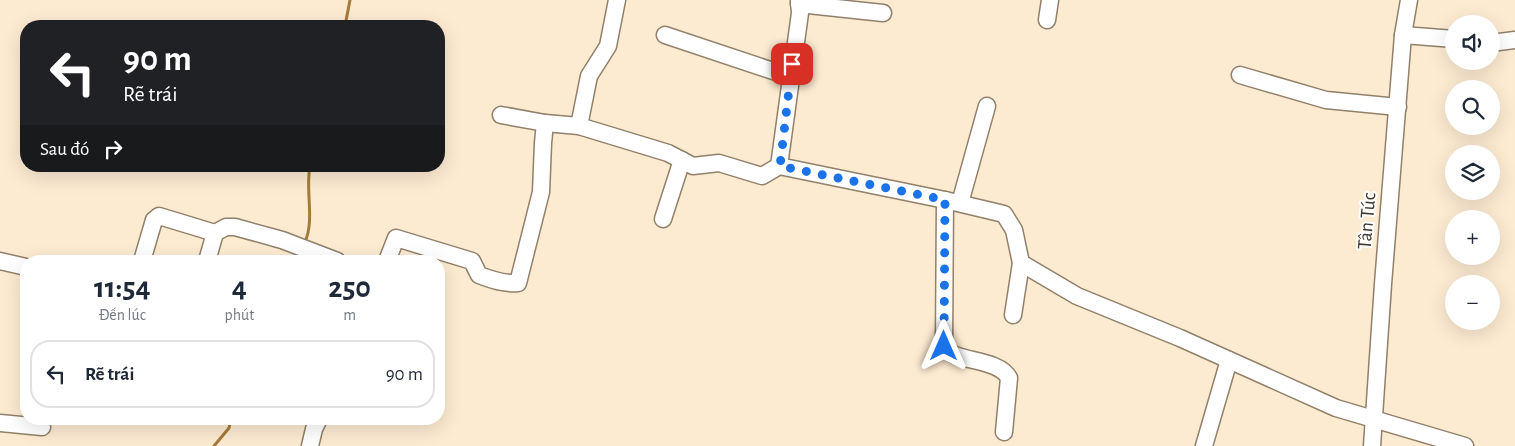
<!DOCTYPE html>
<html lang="vi">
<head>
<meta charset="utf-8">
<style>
  body { margin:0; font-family:"Alegreya Sans",sans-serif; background:#f6f6f7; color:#1f2937; height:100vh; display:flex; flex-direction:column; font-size:19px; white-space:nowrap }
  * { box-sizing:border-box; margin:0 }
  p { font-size:16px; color:#747a83 }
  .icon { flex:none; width:28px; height:28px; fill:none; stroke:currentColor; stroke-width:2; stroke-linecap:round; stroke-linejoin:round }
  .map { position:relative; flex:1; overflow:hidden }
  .sheet { position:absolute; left:20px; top:255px; width:425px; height:170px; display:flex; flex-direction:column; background:#fff; border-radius:20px; box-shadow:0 5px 20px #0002 }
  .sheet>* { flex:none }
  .top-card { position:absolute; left:20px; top:20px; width:425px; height:152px; border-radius:20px; box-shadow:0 5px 20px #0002; background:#202124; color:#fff; overflow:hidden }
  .fabs { position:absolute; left:1445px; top:15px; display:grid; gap:10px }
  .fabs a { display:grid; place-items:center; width:55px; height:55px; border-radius:50%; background:#fff; box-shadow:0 5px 20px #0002; font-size:25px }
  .pin { position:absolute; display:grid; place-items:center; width:42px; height:42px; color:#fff; margin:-21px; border-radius:10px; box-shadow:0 2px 8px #0006 }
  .me { position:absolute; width:55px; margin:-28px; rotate:0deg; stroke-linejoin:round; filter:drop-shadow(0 0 4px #0008) }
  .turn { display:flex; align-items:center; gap:18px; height:105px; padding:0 20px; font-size:22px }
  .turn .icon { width:65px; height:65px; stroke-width:2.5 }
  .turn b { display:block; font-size:35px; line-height:42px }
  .then { display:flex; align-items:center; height:48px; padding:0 20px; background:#0003; gap:10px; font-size:19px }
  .eta { display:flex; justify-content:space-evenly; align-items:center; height:85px; text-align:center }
  .eta b { font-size:30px; font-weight:700; line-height:35px }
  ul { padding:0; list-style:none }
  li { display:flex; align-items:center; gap:15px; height:68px; margin:0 10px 8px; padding:0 10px; border:2px solid #e0e1e3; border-radius:20px }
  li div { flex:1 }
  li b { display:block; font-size:19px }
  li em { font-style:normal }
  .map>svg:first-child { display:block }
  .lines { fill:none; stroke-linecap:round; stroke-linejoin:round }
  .stream { stroke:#a57b3a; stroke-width:3 }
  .minor-casing { stroke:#91806a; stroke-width:19 }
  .minor { stroke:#fff; stroke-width:16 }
  .route { stroke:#1a73e8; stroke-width:9; stroke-dasharray:0 16.2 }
  .labels { text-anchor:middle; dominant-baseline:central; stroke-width:4; stroke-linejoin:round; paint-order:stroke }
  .street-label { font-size:20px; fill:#413a30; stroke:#fff }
</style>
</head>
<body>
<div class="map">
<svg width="1515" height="446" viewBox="0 0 1515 446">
  <rect width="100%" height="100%" fill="#fcead1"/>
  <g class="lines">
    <g class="stream">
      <polyline points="345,26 350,0"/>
      <path d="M305,242C315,219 305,191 310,166"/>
      <polyline points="294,261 300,253"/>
      <polyline points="214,446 229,428 231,419"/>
    </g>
    <defs>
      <g id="minor">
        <polyline points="617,0 608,46 589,76 579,126 668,153 693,166 719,163 762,176 779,166 945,200 1004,214 1014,230 1021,263 1077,296 1180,338 1336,408 1465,446"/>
        <polyline points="799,4 883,13"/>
        <polyline points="1047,20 1050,0"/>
        <polyline points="665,35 791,77"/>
        <polyline points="1403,35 1454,39"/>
        <polyline points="1491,43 1515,40"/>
        <polyline points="1240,75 1326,100 1398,107"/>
        <polyline points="501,115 545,123"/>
        <polyline points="779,166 800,13 799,0"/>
        <path d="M945,200L944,346C951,363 998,357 1009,378L1004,432"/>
        <polyline points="960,203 987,106"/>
        <polyline points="663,219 682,160"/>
        <polyline points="0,261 26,267"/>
        <polyline points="142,261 154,220 159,216 215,233 226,227 235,227 282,240 337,261"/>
        <polyline points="207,261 215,233"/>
        <path d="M387,261L396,238L472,261L479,275C492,280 504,284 518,283L541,192L543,143L545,123L579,126"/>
        <polyline points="1013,315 1021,263"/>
        <polyline points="0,423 42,427"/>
        <polyline points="310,446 314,429 319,419"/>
        <polyline points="1204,446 1229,360"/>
        <polyline points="1372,446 1383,284 1403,35 1409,0"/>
      </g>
    </defs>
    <use href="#minor" class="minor-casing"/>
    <use href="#minor" class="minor"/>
  </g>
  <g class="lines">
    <polyline class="route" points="792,64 780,166 945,200 944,346"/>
  </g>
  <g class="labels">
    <g class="street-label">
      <text transform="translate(1367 221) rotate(-85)">Tân Túc</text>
    </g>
  </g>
</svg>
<div class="fabs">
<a><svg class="icon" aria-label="sound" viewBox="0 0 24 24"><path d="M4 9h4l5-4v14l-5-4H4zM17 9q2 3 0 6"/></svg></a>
<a><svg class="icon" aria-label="search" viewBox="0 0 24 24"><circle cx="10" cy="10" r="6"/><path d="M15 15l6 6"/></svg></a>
<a><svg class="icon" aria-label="layers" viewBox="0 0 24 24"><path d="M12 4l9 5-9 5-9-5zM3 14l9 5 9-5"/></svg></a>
<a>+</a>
<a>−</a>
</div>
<div class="pin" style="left:792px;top:64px;background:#d93025"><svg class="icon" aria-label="arrive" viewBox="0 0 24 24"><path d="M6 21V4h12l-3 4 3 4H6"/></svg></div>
<svg class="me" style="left:944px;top:346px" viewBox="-20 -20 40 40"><path d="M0-17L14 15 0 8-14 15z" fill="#1a73e8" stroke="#fff" stroke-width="4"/></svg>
<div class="top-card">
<div class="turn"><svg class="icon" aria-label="left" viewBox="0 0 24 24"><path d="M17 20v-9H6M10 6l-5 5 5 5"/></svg><div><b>90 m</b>Rẽ trái</div></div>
<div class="then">Sau đó<svg class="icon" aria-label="right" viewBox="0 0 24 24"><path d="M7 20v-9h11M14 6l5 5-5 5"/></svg></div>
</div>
<section class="sheet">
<div class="eta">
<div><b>11:54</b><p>Đến lúc</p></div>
<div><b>4</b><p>phút</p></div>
<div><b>250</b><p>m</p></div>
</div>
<ul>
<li><svg class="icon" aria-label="left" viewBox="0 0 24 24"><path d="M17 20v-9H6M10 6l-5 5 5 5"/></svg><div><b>Rẽ trái</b></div><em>90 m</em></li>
</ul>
</section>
</div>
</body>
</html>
